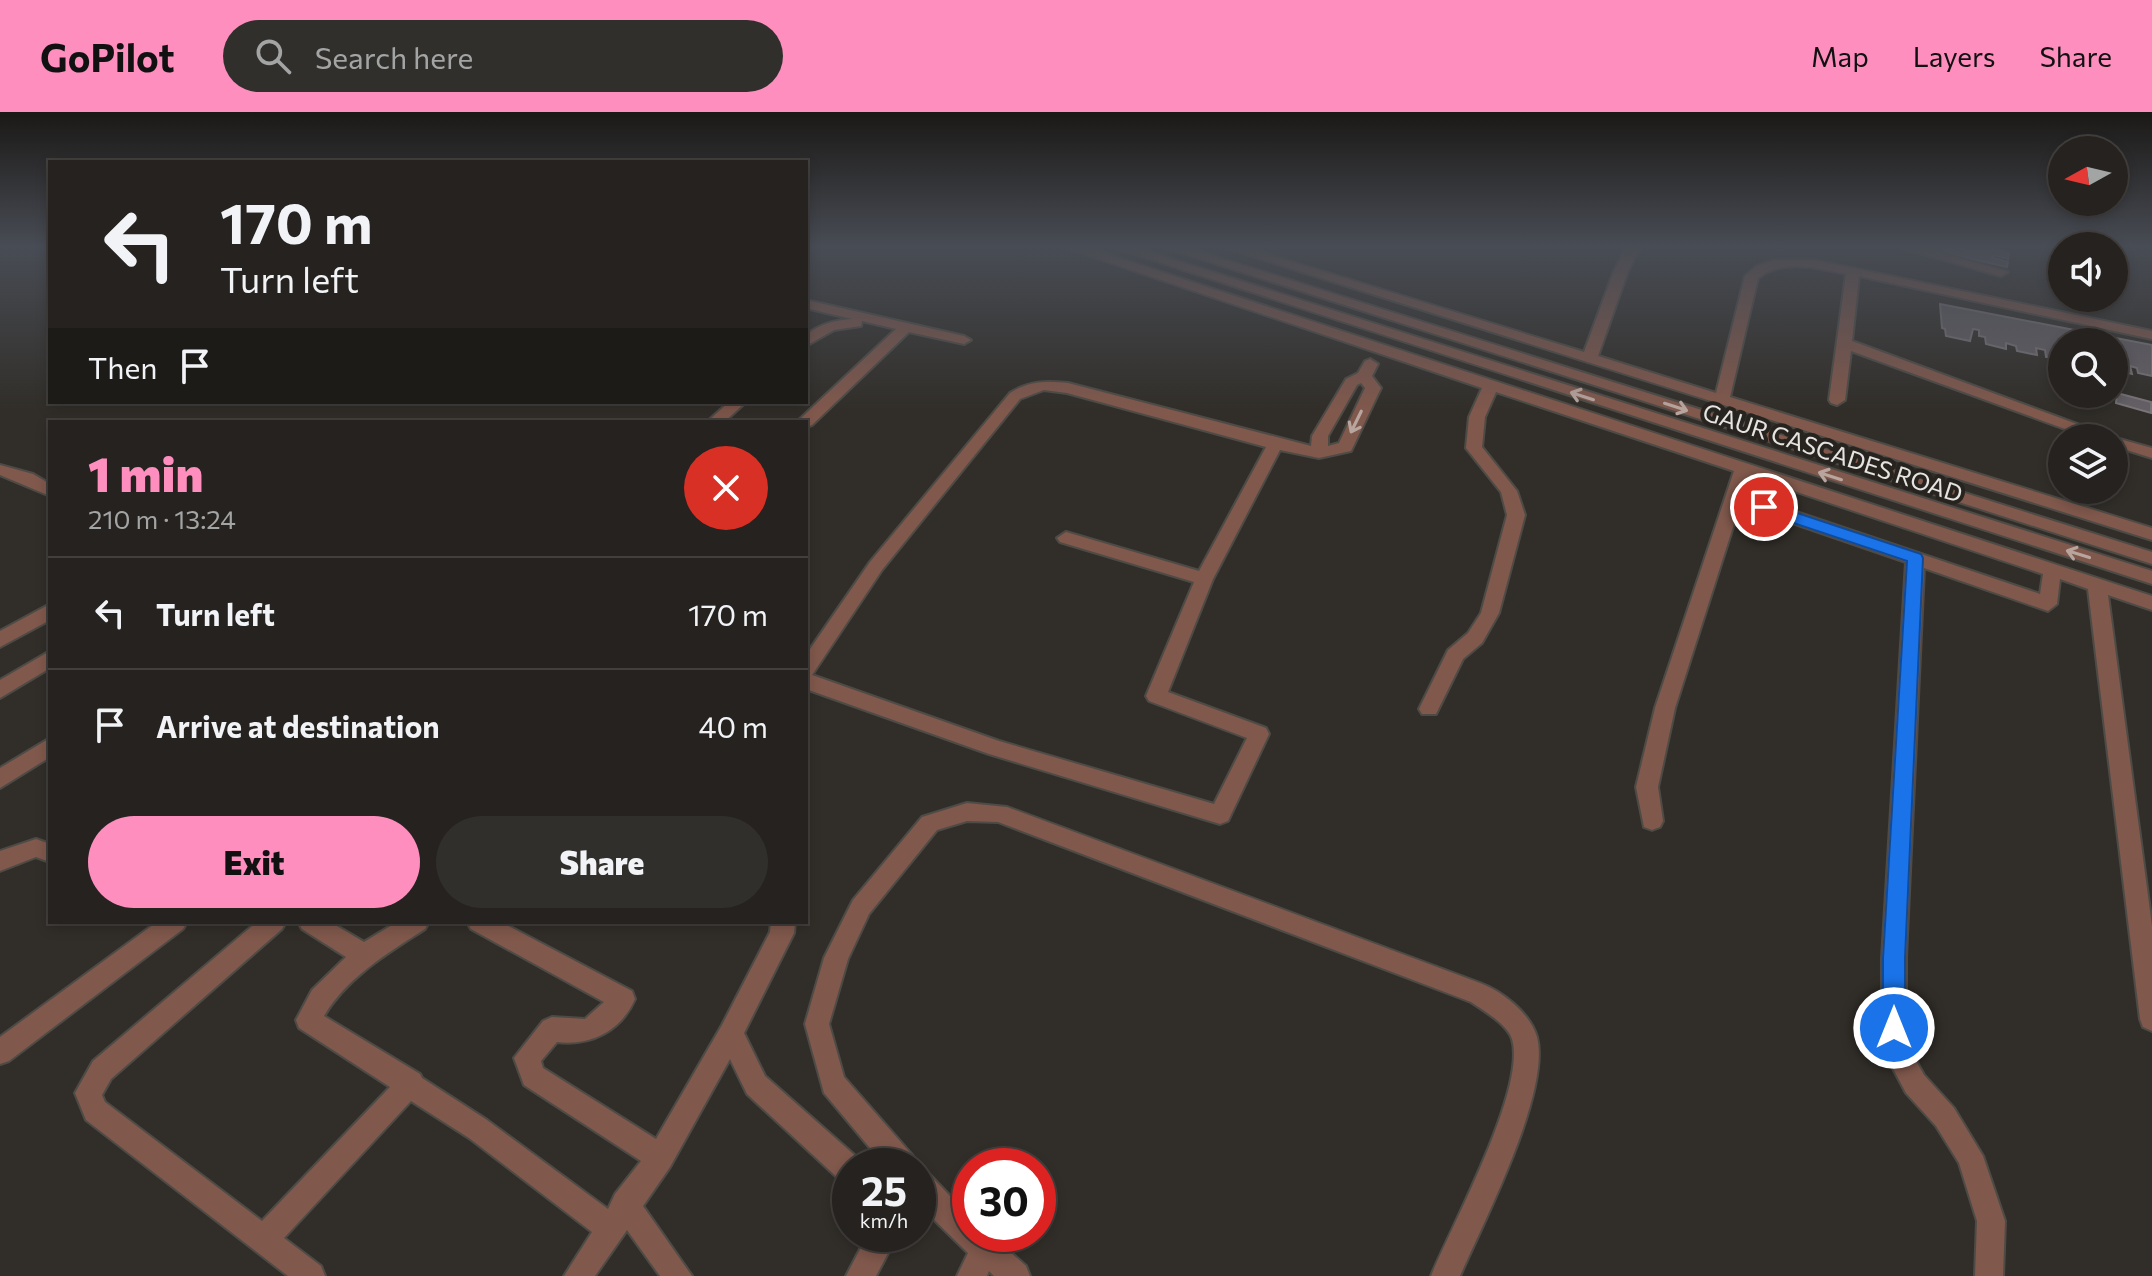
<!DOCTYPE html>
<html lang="en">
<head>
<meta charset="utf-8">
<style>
  body { margin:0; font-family:Commissioner,sans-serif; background:#312f2c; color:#f1f3f6; height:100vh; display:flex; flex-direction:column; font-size:30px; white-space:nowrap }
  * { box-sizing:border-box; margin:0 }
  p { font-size:26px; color:#a3a4a4 }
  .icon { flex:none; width:44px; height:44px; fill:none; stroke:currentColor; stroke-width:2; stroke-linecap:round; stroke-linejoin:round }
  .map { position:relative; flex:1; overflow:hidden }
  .sheet { position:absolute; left:48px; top:308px; width:760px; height:504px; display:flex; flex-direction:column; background:#25221f; border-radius:0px; box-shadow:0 4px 12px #0003,0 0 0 2px #423f3d }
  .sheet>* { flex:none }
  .top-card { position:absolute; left:48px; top:48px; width:760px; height:244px; border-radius:0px; box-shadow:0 4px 12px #0003,0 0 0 2px #423f3d; background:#25221f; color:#f1f3f6; overflow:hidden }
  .needle { width:52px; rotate:262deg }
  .buttons { position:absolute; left:2048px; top:24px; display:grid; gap:16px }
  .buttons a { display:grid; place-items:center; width:80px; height:80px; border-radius:50%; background:#25221f; box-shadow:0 4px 12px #0003,0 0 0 2px #423f3d; font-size:40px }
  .speed { position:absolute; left:832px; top:1036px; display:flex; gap:16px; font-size:40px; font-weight:700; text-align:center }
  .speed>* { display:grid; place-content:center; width:104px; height:104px; border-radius:50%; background:#25221f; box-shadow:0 4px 12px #0003,0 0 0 2px #423f3d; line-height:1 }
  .speed small { font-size:20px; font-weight:400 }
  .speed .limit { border:12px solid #d22; background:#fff; color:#111 }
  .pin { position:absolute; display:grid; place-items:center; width:68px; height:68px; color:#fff; margin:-34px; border:4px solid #fff; border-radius:50%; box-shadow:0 2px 8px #0007 }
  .me { position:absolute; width:88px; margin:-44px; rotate:0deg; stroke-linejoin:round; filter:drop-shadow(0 0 6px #0008) }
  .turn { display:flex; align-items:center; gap:28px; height:168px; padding:0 40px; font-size:36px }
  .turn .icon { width:104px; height:104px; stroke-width:2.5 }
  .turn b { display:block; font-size:56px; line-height:68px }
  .then { display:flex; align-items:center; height:76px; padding:0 40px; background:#0003; gap:16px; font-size:30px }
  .round { display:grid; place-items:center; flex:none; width:84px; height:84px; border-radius:42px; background:#312f2c }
  .overview { display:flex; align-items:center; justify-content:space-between; height:136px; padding:0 40px }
  h1 { font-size:48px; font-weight:800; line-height:60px; color:#fd8ebe }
  .cta { display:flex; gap:16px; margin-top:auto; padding:16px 40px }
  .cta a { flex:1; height:92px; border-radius:48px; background:#fd8ebe; color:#111; font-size:32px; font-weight:800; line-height:92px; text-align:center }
  .cta a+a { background:#312f2c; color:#f1f3f6 }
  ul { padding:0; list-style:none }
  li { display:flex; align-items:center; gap:24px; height:112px; padding:0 40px; border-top:2px solid #423f3d }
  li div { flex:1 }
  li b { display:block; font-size:30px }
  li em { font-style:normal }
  header { display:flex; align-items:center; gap:48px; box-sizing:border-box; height:112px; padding:0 40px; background:#fd8ebe; color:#111 }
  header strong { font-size:38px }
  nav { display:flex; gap:44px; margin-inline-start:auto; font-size:28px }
  .search { width:560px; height:72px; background:#312f2c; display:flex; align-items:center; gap:20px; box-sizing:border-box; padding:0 28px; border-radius:44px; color:#a3a4a4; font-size:30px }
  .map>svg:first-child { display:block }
  .building { fill:#645f64; stroke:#787478; stroke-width:2 }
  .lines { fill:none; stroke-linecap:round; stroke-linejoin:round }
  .minor-casing { stroke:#4e4b46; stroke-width:4 }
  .minor { fill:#80584c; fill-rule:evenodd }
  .oneway { stroke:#b8a59e }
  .route { fill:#1a73e8; stroke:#114b97; stroke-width:2 }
  .labels { text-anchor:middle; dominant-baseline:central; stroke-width:8; stroke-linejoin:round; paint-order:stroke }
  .street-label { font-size:24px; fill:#e6e4e1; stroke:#272420 }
</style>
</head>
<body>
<header>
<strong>GoPilot</strong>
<div class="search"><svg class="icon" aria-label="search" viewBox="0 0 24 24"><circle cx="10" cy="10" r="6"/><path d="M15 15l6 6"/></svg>Search here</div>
<nav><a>Map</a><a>Layers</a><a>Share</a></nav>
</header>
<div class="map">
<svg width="2152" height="1164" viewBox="0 0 2152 1164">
  <rect width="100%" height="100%" fill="#312e29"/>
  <g class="building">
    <polygon points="1941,136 1990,136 2009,141 2008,147 1994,143 1993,146 2008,150 2007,155 1945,141 1946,138"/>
    <polygon points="1940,192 2152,233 2152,264 2138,261 2137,256 2130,254 2132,262 2114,258 2114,230 2062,230 2062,248 2046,245 2045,238 2036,236 2037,243 2017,239 2016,234 2006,231 2006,237 1986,232 1985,225 1979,224 1979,218 1973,217 1970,229 1946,224 1945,217 1942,216"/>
    <polygon points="2117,281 2151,290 2151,301 2116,291"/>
  </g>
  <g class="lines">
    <defs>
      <g id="minor">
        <path d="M1067,136H1088L2152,484V498L2108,483L2152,814V919L2143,915L2140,907L2088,477L2060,467L2057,492L2048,499L1924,456L1906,846V916L1912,942L1924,963L1954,996L1983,1044L2005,1109L2003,1164H1975L1977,1109L1959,1051L1936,1014L1906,981L1887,945L1882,916V846L1906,450L1740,393L1675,596L1658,675L1663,709L1660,715L1652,718L1644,715L1636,675L1655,596L1734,359L1496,280L1485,305L1482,335L1517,379L1525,403L1499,501L1482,531L1463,547L1436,602H1422L1419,597L1448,538L1468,521L1481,501L1507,403L1501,380L1466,336L1469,305L1482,276ZM1749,364L2043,462L2040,482L1743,382Z"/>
        <polygon points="1116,136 1137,136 2152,459 2152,472"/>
        <polygon points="1167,136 1188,136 2152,440 2152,452"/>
        <path d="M1226,136H1247L1584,240L1614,159L1626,136H1640L1628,159L1598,244L1716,281L1745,164L1757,154L1774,148H1814L2152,219V227L1859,164L1852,229L2112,325L2152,336V346L2114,334V326H2090L1851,239L1845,288L1837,293L1831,291L1829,288L1846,162C1817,156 1784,146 1758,166L1730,285L2152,416V428Z"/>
        <polygon points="1901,136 1924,136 2008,160 2001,164"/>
        <path d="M806,188L964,224L971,228L964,232L909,220L812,313L806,315V310H798L800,307L896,217L862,209L861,214L834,218L806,234V223C820,212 835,208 852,207L806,196Z"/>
        <path d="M1370,247L1378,252L1372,264L1381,276L1353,335L1351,339L1319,346L1280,338L1213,467L1168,580L1266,616L1269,622L1228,709L1220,712L989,642L806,577V543L870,450L1010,281C1029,269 1045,269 1068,271L1311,334L1312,324L1346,267L1358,261L1365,249ZM1361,271L1365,276L1339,331L1328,334V324L1357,273ZM1044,278L1067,281L1266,335L1199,459L1066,420L1057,426L1060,430L1194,470L1146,584L1149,589L1247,626L1214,692L999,629L812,563L882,458L1020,287Z"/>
        <polygon points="729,290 746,290 724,310 707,310"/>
        <polygon points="0,353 33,362 50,372 50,384 0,363"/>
        <polygon points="50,492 50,508 0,535 0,519"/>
        <polygon points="50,539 50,556 0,586 0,568"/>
        <polygon points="50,626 50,645 0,676 0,656"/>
        <path d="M967,691L1007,695L1480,871C1502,879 1530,901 1537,925C1551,980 1483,1111 1460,1164H1431C1451,1115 1527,976 1512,927C1507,912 1484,899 1471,890L998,710L967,709L937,718L869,802L848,847L829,912L844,965L913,1044L917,1054H885L824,981L805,912L824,846L853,788L922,705Z"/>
        <polygon points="36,727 50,732 50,750 36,745 0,759 0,739"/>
        <polygon points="157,810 187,810 183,817 9,949 0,952 0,925"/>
        <path d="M257,810H286L282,817L111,967L102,983L105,990L262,1109L390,975L299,916L296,908L312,878L346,845L302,817L298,810H330L364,830L397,810H429L425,817C388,841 347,865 324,904L420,962L422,966L487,1008L608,1097L615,1082L641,1049L524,973L514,946L543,909L552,905L585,907L604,890L471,817L467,810H501L632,879L635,887C621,919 591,934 557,930L541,949L543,956L656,1027L722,913L770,820L771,810H795L794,821L744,921L765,964L860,1048L862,1054H850V1072L840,1068L747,982L730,947L670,1055L643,1094L692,1164H660L627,1118L595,1164H564L592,1120L469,1026L411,989L284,1126L321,1154L325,1164H288L86,1008L75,981L93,949Z"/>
        <polygon points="918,1057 928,1061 970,1105 970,1122 990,1122 1026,1154 1030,1164 994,1164 989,1159 987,1164 957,1164 968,1141 918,1092"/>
        <polygon points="868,1122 898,1122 876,1164 846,1164"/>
      </g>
    </defs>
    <use href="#minor" class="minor-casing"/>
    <use href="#minor" class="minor"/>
  </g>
  <defs><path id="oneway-shaft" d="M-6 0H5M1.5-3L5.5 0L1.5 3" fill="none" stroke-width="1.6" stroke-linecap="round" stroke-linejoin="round" transform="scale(2)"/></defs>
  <g class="oneway">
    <use href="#oneway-shaft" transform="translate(1582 284) rotate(-162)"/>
    <use href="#oneway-shaft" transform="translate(1676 295) rotate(18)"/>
    <use href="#oneway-shaft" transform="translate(1356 310) rotate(116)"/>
    <use href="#oneway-shaft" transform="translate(1830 364) rotate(-162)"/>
    <use href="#oneway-shaft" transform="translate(2078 442) rotate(-163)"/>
  </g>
  <linearGradient id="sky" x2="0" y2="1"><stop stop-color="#1b1917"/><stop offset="0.45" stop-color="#484c54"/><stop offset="1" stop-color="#484c54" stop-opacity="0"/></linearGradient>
  <rect width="2152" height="299" fill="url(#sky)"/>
  <polygon class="route" points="1764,390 1921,442 1923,446 1905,846 1905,916 1902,924 1894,927 1886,924 1883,916 1883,846 1907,449 1758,399 1756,395"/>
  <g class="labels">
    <g class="street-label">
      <text transform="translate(1833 340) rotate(18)">GAUR CASCADES ROAD</text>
    </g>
  </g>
</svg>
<div class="buttons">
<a><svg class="needle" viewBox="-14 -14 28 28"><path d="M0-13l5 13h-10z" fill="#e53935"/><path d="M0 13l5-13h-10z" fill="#a3a4a4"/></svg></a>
<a><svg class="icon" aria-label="sound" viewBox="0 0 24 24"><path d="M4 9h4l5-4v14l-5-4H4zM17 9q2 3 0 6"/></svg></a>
<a><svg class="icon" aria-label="search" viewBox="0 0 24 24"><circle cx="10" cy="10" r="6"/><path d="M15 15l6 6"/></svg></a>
<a><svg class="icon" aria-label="layers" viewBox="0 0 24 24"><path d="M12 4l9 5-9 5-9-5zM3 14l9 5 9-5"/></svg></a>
</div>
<div class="speed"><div>25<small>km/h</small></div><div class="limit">30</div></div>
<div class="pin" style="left:1764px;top:395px;background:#d93025"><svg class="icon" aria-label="arrive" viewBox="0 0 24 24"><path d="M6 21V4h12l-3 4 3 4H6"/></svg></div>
<svg class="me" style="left:1894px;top:916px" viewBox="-20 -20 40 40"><circle r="17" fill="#1a73e8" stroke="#fff" stroke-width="3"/><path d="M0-11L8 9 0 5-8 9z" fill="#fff"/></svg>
<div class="top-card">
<div class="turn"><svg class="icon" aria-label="left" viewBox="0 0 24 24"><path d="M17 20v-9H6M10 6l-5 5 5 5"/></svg><div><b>170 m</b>Turn left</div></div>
<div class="then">Then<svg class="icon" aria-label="arrive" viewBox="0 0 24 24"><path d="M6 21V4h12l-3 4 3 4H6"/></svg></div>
</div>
<section class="sheet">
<div class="overview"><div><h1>1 min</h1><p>210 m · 13:24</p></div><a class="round" style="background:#d93025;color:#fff"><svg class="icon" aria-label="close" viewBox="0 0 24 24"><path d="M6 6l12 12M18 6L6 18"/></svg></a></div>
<ul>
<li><svg class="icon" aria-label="left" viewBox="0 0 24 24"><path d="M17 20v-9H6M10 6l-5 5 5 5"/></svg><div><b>Turn left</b></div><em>170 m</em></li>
<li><svg class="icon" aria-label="arrive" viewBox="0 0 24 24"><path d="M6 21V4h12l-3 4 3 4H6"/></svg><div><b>Arrive at destination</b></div><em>40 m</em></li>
</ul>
<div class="cta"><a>Exit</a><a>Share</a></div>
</section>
</div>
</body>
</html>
